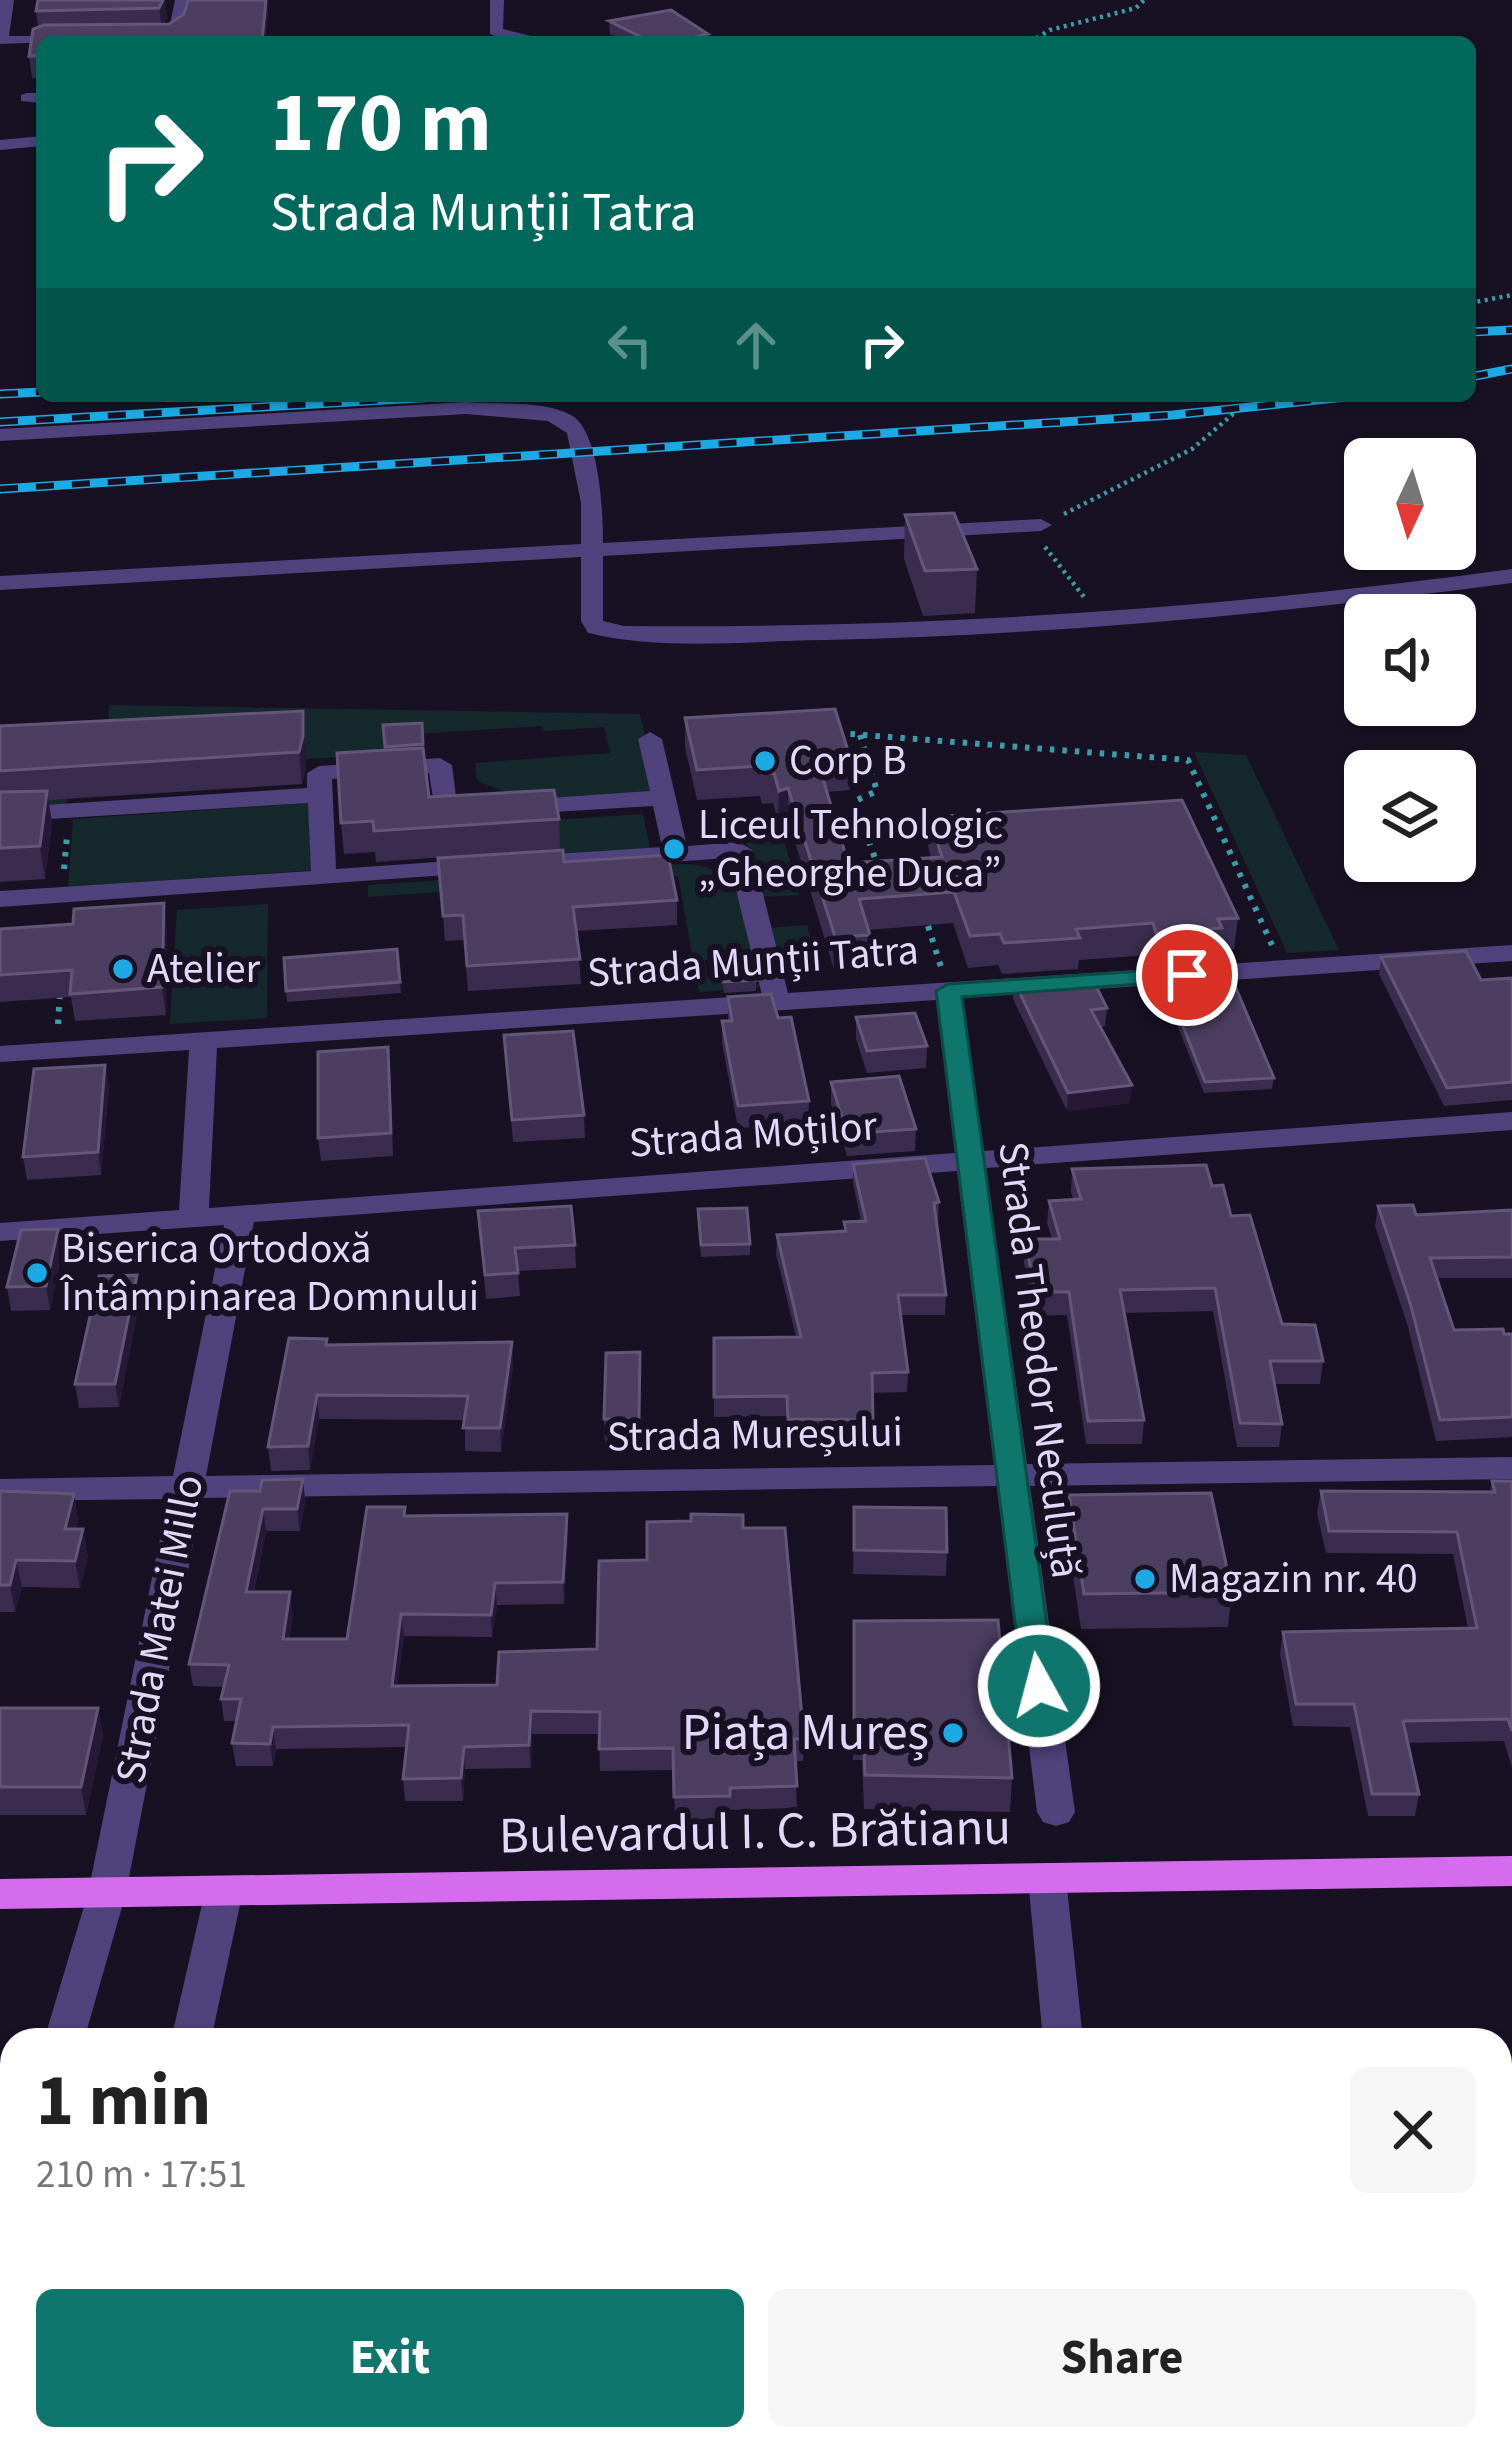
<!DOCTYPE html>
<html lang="en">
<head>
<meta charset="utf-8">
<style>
  body { margin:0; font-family:"Source Sans 3",sans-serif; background:#f6f6f6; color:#222; height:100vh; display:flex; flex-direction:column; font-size:45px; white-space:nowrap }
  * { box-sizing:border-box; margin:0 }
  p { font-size:39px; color:#767676 }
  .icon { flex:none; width:66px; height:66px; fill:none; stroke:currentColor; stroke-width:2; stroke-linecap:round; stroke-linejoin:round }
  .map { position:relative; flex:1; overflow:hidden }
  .panel { position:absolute; left:0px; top:2028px; width:1512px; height:423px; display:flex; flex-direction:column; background:#fff; border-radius:36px 36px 0 0; box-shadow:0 3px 9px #0004 }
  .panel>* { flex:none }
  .hud { position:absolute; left:36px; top:36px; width:1440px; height:366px; border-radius:18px; box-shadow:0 3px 9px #0004; background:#00695c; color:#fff; overflow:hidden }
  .needle { width:78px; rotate:184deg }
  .controls { position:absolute; left:1344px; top:438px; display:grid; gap:24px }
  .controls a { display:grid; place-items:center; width:132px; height:132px; border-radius:18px; background:#fff; box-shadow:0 3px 9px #0004; font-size:60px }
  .pin { position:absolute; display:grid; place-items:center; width:102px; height:102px; color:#fff; margin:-51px; border:6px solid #fff; border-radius:50%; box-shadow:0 3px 12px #0007 }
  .me { position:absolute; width:132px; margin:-66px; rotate:353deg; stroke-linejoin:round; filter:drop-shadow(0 0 9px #0008) }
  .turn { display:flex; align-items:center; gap:42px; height:252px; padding:0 36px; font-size:54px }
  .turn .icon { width:156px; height:156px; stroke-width:2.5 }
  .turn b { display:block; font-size:84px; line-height:102px }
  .lanes { display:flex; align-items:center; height:114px; padding:0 36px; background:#0003; justify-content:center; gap:60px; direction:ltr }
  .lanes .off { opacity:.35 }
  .round { display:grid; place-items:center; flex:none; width:126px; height:126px; border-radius:18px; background:#f6f6f6 }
  .headline { display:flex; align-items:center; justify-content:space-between; height:204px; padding:0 36px }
  h1 { font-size:72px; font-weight:700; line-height:90px }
  .cta { display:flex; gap:24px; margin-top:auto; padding:24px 36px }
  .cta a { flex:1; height:138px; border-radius:18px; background:#0f766e; color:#fff; font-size:48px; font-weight:700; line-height:138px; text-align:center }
  .cta a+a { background:#f6f6f6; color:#222 }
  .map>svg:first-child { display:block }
  .green { fill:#15292c }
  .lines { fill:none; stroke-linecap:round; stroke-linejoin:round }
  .path-far2 { stroke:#3d9ca9; stroke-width:4.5; stroke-dasharray:3 4.5; stroke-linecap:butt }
  .path-far1 { stroke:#3d9ca9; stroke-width:6; stroke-dasharray:4.5 8; stroke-linecap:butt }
  .path { stroke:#3d9ca9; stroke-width:10; stroke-dasharray:8 12; stroke-linecap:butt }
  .minor { fill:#4f427d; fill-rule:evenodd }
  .major { fill:#d56cee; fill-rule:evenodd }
  .rail-casing { stroke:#1baae4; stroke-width:9 }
  .rail { stroke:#181123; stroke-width:6; stroke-dasharray:18; stroke-linecap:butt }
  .wall { fill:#3a2c4f }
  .shaded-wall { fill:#251936 }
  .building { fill:#4c3e61; stroke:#635679; stroke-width:3 }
  .route { fill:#0f766e; stroke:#0a4d48; stroke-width:3 }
  .poi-dot { fill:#1baae4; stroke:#181123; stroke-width:4.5 }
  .labels { text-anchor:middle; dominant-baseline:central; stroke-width:12; stroke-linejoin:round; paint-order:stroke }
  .poi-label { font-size:42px; fill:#e2d8fa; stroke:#181123; text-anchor:start }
  .street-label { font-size:42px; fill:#e2d8fa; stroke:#181123 }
  .near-poi-label { font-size:51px; fill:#e2d8fa; stroke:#181123; text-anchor:end }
  .near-street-label { font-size:51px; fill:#e2d8fa; stroke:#181123 }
</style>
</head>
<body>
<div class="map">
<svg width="1512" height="2450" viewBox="0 0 1512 2450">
  <rect width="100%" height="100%" fill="#181123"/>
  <g class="green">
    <path d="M109,705L640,714L658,794C598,797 532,810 477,780L475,763L610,753L604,727L544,731L542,726L385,736L386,755L306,759L305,742L70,755L66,808L7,811V803L28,801L34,758L0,759V752L61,749L63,736L108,734Z"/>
    <polygon points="1194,752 1246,755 1339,950 1287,953"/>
    <polygon points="310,803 313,870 68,887 73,819"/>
    <polygon points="643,814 651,853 562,859 556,820"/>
    <polygon points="783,836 799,895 760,897 746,843 749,838"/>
    <path d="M681,864C746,864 743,917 755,966L738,967L736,959L705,960L707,978H721L723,986L763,984L764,987L699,992L678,876L368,897V885Z"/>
    <polygon points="268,904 267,1018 170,1024 177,910"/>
    <polygon points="807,925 819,970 779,973 768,928"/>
  </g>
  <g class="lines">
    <g class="path-far2">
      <polyline points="1030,42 1050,30 1136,8 1144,0"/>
      <polyline points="1470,303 1512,295"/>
      <polyline points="1064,514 1192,449 1232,415 1231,396"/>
      <polyline points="1045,547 1084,597"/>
    </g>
    <g class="path-far1">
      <polyline points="838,733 1188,760 1272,945"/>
      <polyline points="860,735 877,791 855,801 878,867"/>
      <polyline points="64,869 67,836"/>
      <polyline points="928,926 941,967"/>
      <polyline points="58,1024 60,991"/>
    </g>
    <g class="path">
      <polyline points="588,2439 589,2450"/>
      <polyline points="1041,2439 1042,2450"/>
    </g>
    <g class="minor">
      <polygon points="0,0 14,0 9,36 68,36 76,41 0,44"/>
      <polygon points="175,0 189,0 184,32 147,41 147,35 169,29"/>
      <polygon points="490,0 504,0 503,29 555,42 509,42 490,34"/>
      <polygon points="27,93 42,93 42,103 21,101 21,95"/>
      <polygon points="42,136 42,146 0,150 0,140"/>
      <path d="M466,402C497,405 544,400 571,415C600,431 603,513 603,543L1041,519L1052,525L1041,531L603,556V621L624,626C923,629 1216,609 1512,569V583C1283,613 1055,635 824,640C748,641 662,651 588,633L581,621V557L0,590V576L581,544V503L567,433L548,421L466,414L0,441V429Z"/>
      <path d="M650,732L662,739L687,846L739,842L752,850L788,993L1512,945V961L962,998L984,1151L1512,1112V1130L986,1168L1027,1464L1512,1457V1479L1030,1486L1075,1812L1069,1822L1056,1826L1043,1822L1037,1812L997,1486L202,1498L126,1893L84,2040H44L88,1893L168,1499L0,1501V1479L173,1476L224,1225L0,1241V1223L179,1210L189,1050L0,1062V1046L762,995L728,858L527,872L514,864L527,856L662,847L653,806L520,814L508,807L520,800L650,791L638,739ZM936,1000L955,1153L209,1208L217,1048ZM957,1171L994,1465L206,1476L254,1222Z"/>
      <polygon points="440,758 452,765 457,804 475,806 478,811 475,816 436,817 429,773 332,779 336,869 479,859 492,867 488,872 0,907 0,891 311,871 308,803 0,822 0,808 307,788 307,773 319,766"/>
      <polygon points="1047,1863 1060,1868 1066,1878 1083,2040 1043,2040 1028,1878 1034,1868"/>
      <polygon points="224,1876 238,1881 243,1891 211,2040 171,2040 205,1891 210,1881"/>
      <polygon points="12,2204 12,2278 0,2282 0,2208"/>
      <polygon points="105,2439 151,2439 149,2450 103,2450"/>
    </g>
    <polygon class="major" points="1512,1856 1512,1886 0,1909 0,1879"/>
    <defs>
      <g id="rail">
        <polyline points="1470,332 1512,330"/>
        <polyline points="1470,377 1512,369"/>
        <polyline points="0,394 42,392"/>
        <polyline points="0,422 454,396"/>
        <polyline points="0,489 1173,415 1355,396"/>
      </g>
    </defs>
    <use href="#rail" class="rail-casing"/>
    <use href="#rail" class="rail"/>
  </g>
  <g class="wall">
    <polygon points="38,0 165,0 167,17 164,24 267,0 268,17 42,42 42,78 32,78 29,56 38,27 36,11"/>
    <polygon points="609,21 708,42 626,42 610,34"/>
    <polygon points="905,515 977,569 975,613 923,616 904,559"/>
    <polygon points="303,711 306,768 302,784 48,800 52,823 45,879 0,882 0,726"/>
    <polygon points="685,718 851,760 850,790 827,792 848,863 931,857 928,847 929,817 1238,918 1234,949 1219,950 1218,960 1154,964 1150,955 1079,960 1078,969 1002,974 998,965 968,968 953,923 868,930 869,967 834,969 788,819 778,821 773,803 762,804 760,796 697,800 685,747"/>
    <polygon points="422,723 429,797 559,819 560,849 376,862 375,852 344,854 341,823 385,750 383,725"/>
    <polygon points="438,858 564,862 677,900 677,925 577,931 581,984 468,991 464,940 445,941"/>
    <polygon points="0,929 167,930 166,1015 75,1021 71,997 0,1002"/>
    <polygon points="397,949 401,993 287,1002 284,958"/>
    <polygon points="1381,957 1481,980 1512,978 1512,1100 1444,1106 1379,974"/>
    <polygon points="721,967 756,980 756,991 724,993"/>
    <polygon points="1164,978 1274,1078 1272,1089 1204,1093 1163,989"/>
    <polygon points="1014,981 1107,1008 1105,1026 1100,1027 1130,1103 1067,1111 1013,999"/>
    <polygon points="728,997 778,1018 809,1101 808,1123 738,1128 722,1043 722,1021 728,1021"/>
    <polygon points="856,1017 927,1046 926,1068 867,1073 856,1039"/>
    <polygon points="504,1035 584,1115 585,1138 513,1142"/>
    <polygon points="105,1065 109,1087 101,1175 27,1180 23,1157"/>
    <polygon points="390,1069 393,1156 321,1161 318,1138"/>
    <polygon points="831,1082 916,1129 915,1151 847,1156 831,1104"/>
    <polygon points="853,1164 939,1202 938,1222 936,1222 946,1295 945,1315 901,1315 908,1372 907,1392 872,1393 873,1441 788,1440 787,1416 714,1417 714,1338 796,1337 776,1254 777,1235 844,1232 844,1222 861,1221 853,1183"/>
    <polygon points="1072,1169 1212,1186 1231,1216 1282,1324 1323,1361 1320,1384 1274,1384 1282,1424 1279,1447 1237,1447 1213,1311 1124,1313 1144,1420 1142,1444 1086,1444 1067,1315 1033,1316 1024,1262 1025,1239 1052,1239 1047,1223 1049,1201 1073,1199 1071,1192"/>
    <polygon points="1378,1206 1416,1215 1512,1210 1512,1278 1437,1278 1454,1330 1512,1334 1512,1437 1436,1441 1408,1327 1375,1226"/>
    <polygon points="698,1209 750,1244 750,1255 701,1257"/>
    <polygon points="478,1211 575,1245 576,1268 518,1271 520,1296 486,1299"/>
    <polygon points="58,1229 62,1252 50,1310 11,1311 7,1287"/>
    <polygon points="140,1298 119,1407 79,1408 75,1384"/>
    <polygon points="327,1339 327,1345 512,1342 513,1365 501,1452 465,1451 465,1420 319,1419 310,1470 271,1471 268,1447"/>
    <polygon points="640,1352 639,1443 605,1443 604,1419"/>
    <polygon points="303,1479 305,1501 300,1531 266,1531 254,1592 293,1614 289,1639 347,1639 405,1507 406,1516 567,1514 568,1536 564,1604 497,1605 492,1637 404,1636 397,1686 497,1685 597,1649 647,1560 743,1528 804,1739 803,1761 795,1761 797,1808 730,1810 730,1818 675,1820 674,1770 600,1771 599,1734 532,1734 531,1768 465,1769 463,1801 405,1801 403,1779 406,1747 276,1749 273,1766 236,1766 232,1743 237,1721 224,1721 221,1699 224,1687 193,1686 189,1664 260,1491"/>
    <polygon points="1492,1481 1512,1481 1512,1768 1504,1741 1408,1743 1419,1794 1415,1816 1368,1816 1350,1727 1293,1726 1280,1654 1283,1632 1468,1628 1453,1554 1326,1553 1317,1513 1321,1491 1490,1492"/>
    <polygon points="0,1491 74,1494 78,1521 76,1529 88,1556 80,1588 22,1587 15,1612 0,1612"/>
    <polygon points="1069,1495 1232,1592 1228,1627 1081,1629 1066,1530"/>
    <polygon points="854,1507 947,1552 946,1576 853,1574"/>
    <polygon points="853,1655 1012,1778 1010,1812 864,1809 862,1760 853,1760"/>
    <polygon points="0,1708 98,1708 103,1735 86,1815 0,1815"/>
    <rect x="1500" y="2078" width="12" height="105"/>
    <polygon points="511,2439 510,2450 330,2450"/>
    <polygon points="829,2439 1007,2439 1006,2450 830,2450"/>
  </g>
  <g class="shaded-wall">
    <polygon points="163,0 165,0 167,17 162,30 159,8"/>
    <polygon points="267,0 268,17 266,42 262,42"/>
    <polygon points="708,34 708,42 673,42"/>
    <polygon points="303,711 306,768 302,784 299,752"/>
    <polygon points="788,788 788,819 778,821 779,791"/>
    <polygon points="47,791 52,823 45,879 40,846"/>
    <polygon points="164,903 167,930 166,1015 162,987"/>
    <polygon points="105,1065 109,1087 101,1175 98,1152"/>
    <polygon points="1132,1085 1130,1103 1067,1111 1068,1093"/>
    <polygon points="58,1229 62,1252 50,1310 46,1286"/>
    <polygon points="137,1275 140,1298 119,1407 115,1384"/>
    <polygon points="512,1342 513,1365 501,1452 500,1428"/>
    <polygon points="317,1395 319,1419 310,1470 308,1446"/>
    <polygon points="303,1479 305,1501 300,1531 297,1509"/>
    <polygon points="74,1494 78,1521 69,1556 65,1529"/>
    <polygon points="263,1509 266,1531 249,1614 246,1592"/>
    <polygon points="567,1514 568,1536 564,1604 563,1582"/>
    <polygon points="83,1529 88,1556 80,1588 75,1561"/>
    <polygon points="16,1560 22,1587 15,1612 10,1585"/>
    <polygon points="495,1583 497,1605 492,1637 491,1615"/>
    <polygon points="290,1592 293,1614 285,1662 283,1639"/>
    <polygon points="401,1614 404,1636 395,1708 392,1686"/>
    <polygon points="98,1708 103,1735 86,1815 81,1787"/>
    <polygon points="531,1711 532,1734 531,1768 529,1745"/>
    <polygon points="273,1727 276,1749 273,1766 270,1744"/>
    <polygon points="464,1747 465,1769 463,1801 461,1778"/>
  </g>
  <g class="building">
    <polygon points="38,0 163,0 159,8 36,11"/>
    <polygon points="188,0 266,0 262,42 42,42 42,55 29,56 33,29 44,25 169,24 184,14"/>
    <polygon points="671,10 708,34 673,42 651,42 609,21"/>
    <polygon points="954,513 977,569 925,571 905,515"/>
    <polygon points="835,709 851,760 818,762 848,863 942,857 929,817 1182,800 1238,918 1218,919 1222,928 1156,933 1153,923 1076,929 1080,938 1004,943 1000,934 970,936 954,892 859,899 870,935 835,937 788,788 779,791 774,773 762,774 760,766 697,770 685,718"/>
    <polygon points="303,711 303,736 299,752 0,771 0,726"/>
    <polygon points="422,723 423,744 385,747 383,725"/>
    <polygon points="423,748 429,797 554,790 559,819 374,831 373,821 341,823 337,753"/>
    <polygon points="47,791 40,846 0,848 0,792"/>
    <polygon points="563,850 564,862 668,855 677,900 573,907 580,959 467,966 463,915 443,916 438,858"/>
    <polygon points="164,903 162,987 70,994 72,970 0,975 0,929 73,924 74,909"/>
    <polygon points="397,949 400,982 286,991 284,958"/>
    <polygon points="1466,951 1481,980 1512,978 1512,1082 1447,1088 1381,957"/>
    <polygon points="753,965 756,980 723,982 721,967"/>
    <polygon points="1230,974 1274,1078 1205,1082 1164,978"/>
    <polygon points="1091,976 1107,1008 1091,1010 1132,1085 1068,1093 1014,981"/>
    <polygon points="771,994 778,1018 791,1017 809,1101 738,1106 722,1021 732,1021 728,997"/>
    <polygon points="915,1013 927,1046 867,1051 856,1017"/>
    <polygon points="573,1031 584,1115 512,1120 504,1035"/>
    <polygon points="388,1047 391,1133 318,1138 318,1052"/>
    <polygon points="105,1065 98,1152 23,1157 34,1069"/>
    <polygon points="899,1076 916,1129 847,1134 831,1082"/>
    <polygon points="925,1158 939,1202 934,1203 946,1295 898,1295 908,1372 872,1373 873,1420 788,1419 787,1396 714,1397 714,1338 801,1337 777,1235 846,1231 844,1222 866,1221 853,1164"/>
    <polygon points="1206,1165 1212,1186 1223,1185 1231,1216 1250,1215 1282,1324 1315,1325 1323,1361 1270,1361 1282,1424 1240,1423 1215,1288 1120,1290 1144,1420 1088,1421 1069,1292 1035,1292 1025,1239 1060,1239 1049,1201 1081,1199 1072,1169"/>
    <polygon points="1413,1205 1416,1215 1512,1210 1512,1257 1430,1258 1454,1330 1503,1329 1504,1334 1512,1334 1512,1417 1440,1420 1411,1306 1378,1206"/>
    <polygon points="571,1206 575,1245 515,1248 518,1273 485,1275 478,1211"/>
    <polygon points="747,1208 750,1244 701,1245 698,1209"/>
    <polygon points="58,1229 46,1286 7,1287 21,1230"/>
    <polygon points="137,1275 115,1384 75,1384 99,1276"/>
    <polygon points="289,1338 327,1339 326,1345 512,1342 500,1428 463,1428 468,1396 317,1395 308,1446 268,1447"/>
    <polygon points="640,1352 639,1419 604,1419 606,1353"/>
    <polygon points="303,1479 297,1509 263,1509 246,1592 290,1592 283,1639 347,1639 367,1507 405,1507 404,1516 567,1514 563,1582 495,1583 491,1615 401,1614 392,1686 497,1685 499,1652 597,1649 599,1561 647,1560 647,1522 691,1521 691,1514 743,1515 743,1528 785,1528 804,1739 794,1739 797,1786 730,1788 730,1796 674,1797 673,1748 599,1749 600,1712 531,1711 529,1745 464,1747 461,1778 403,1779 409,1725 273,1727 270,1744 232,1743 241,1699 221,1699 229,1665 189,1664 230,1491 260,1491 262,1480"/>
    <polygon points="1492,1481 1512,1481 1512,1731 1508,1719 1403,1721 1419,1794 1372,1794 1354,1704 1296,1704 1283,1632 1477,1628 1457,1532 1329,1531 1321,1491 1495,1492"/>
    <polygon points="0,1491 74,1494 65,1529 83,1529 75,1561 16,1560 10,1585 0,1585"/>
    <polygon points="1211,1493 1232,1592 1084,1594 1069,1495"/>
    <polygon points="854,1507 946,1508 947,1552 854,1550"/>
    <polygon points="998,1620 1012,1778 865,1775 863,1726 854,1726 854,1621"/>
    <polygon points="0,1708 98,1708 81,1787 0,1787"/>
    <rect x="1500" y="2078" width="12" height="69"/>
    <polygon points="331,2439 506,2439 506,2443 494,2444 494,2450 330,2450"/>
    <polygon points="832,2439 996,2439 997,2450 832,2450"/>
  </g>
  <polygon class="route" points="1187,968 1195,970 1195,980 962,997 1055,1686 1050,1694 1027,1694 1023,1686 936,991 948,984"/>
  <g class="poi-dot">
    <circle cx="765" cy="761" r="12"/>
    <circle cx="674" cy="849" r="12"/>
    <circle cx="123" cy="969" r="12"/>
    <circle cx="37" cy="1273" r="12"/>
    <circle cx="1145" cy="1579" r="12"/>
    <circle cx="953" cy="1733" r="12"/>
  </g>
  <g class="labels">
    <g class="poi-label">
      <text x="789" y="761">Corp B</text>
      <text x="698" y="825">Liceul Tehnologic<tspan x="698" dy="48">„Gheorghe Duca”</tspan></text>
      <text x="147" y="969">Atelier</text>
      <text x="61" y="1249">Biserica Ortodoxă<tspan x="61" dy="48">Întâmpinarea Domnului</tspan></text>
      <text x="1169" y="1579">Magazin nr. 40</text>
    </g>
    <g class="street-label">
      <text transform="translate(753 962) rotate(-4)">Strada Munții Tatra</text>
      <text transform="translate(753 1135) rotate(-4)">Strada Moților</text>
      <text transform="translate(1039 1360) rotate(83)">Strada Theodor Neculuță</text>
      <text transform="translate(755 1435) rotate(-1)">Strada Mureșului</text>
      <text transform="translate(160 1629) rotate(-79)">Strada Matei Millo</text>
    </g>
    <g class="near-poi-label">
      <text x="929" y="1733">Piața Mureș</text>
    </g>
    <g class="near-street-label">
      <text transform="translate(755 1832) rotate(-1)">Bulevardul I. C. Brătianu</text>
    </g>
  </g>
</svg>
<div class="controls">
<a><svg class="needle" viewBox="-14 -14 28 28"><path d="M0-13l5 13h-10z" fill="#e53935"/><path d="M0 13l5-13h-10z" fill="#767676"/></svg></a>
<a><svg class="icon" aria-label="sound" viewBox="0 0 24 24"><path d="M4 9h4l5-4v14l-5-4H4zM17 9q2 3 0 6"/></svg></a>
<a><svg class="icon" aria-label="layers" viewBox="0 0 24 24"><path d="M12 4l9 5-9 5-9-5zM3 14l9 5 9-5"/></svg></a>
</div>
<div class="pin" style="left:1187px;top:975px;background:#d93025"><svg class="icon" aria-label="arrive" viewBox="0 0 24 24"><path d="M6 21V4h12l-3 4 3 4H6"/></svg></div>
<svg class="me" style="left:1039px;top:1686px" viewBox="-20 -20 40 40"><circle r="17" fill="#0f766e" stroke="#fff" stroke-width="3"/><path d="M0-11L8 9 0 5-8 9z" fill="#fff"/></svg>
<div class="hud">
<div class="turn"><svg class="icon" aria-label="right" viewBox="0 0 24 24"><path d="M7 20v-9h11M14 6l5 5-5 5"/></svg><div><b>170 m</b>Strada Munții Tatra</div></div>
<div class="lanes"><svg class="icon off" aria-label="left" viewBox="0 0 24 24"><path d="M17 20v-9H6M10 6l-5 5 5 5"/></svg><svg class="icon off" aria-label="ahead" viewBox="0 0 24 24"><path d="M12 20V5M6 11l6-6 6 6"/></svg><svg class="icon" aria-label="right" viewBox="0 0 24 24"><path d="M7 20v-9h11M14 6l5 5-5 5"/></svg></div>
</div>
<section class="panel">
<div class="headline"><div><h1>1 min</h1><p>210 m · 17:51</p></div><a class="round"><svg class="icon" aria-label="close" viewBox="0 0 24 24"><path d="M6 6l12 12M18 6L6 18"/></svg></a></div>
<div class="cta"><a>Exit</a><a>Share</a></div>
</section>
</div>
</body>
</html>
